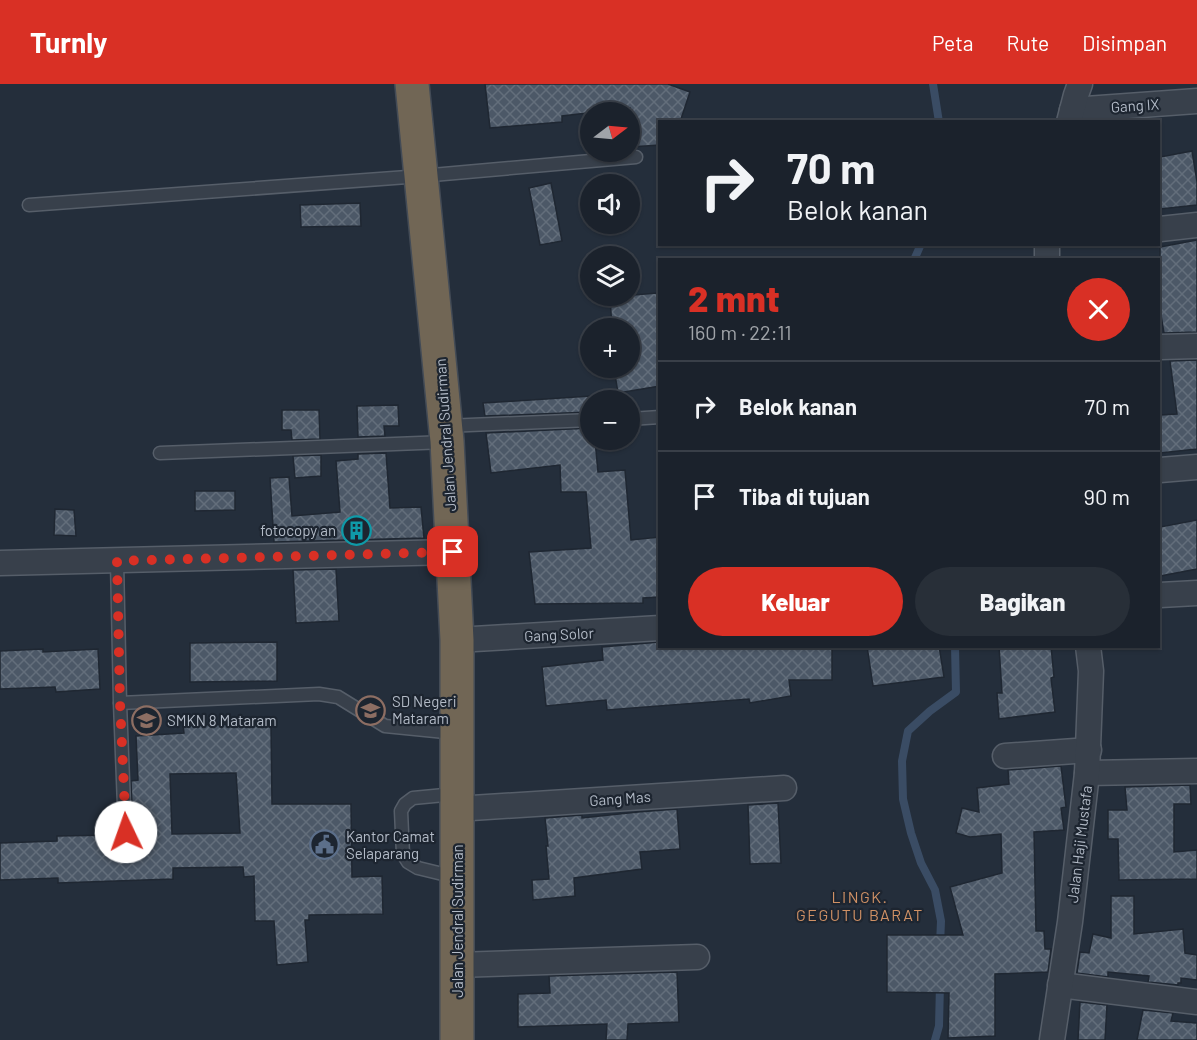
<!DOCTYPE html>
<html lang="id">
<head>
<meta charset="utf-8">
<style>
  body { margin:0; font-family:Barlow,sans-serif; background:#282f38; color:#f1f3f6; height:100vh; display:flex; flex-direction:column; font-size:22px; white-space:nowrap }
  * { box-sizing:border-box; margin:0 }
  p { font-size:20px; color:#a0a4a9 }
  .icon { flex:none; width:33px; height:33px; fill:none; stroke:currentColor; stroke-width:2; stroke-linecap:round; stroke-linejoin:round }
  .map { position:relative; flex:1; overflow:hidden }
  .side { position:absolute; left:658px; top:174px; width:502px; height:390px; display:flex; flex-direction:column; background:#1b222c; border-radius:0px; box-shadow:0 2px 4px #0004,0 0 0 2px #393f48 }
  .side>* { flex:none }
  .banner { position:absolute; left:658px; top:36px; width:502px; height:126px; border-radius:0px; box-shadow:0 2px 4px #0004,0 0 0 2px #393f48; background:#1b222c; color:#f1f3f6; overflow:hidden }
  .needle { width:39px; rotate:74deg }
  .tools { position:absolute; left:580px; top:18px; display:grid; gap:12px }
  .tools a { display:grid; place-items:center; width:60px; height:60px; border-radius:50%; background:#1b222c; box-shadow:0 2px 4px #0004,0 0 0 2px #393f48; font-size:30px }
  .pin { position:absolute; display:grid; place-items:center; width:51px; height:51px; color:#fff; margin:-26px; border-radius:12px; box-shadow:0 3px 9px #0006 }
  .me { position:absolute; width:66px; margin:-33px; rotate:357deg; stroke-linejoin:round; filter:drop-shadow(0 0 4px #0008) }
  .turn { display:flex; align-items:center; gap:21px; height:126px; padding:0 30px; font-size:27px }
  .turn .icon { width:78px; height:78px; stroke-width:2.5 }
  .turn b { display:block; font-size:42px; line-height:51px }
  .round { display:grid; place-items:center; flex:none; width:63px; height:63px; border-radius:32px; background:#282f38 }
  .head { display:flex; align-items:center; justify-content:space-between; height:102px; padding:0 30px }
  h1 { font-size:36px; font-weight:800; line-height:45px; color:#d93025 }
  .cta { display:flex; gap:12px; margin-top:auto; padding:12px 30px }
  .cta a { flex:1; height:69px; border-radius:36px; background:#d93025; color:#fff; font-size:24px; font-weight:800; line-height:69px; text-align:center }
  .cta a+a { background:#282f38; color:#f1f3f6 }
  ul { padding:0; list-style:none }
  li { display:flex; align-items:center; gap:18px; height:90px; padding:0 30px; border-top:2px solid #393f48 }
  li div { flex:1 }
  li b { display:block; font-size:22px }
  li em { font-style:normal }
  header { display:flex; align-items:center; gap:36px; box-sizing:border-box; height:84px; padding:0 30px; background:#d93025; color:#fff }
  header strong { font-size:28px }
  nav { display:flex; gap:33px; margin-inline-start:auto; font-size:21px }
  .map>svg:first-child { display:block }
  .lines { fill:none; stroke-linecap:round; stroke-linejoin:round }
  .stream { stroke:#3a4c64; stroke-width:8 }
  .building { fill:url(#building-cross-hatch); stroke:#1f2732; stroke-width:1.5; fill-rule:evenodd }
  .lane-casing { stroke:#565e69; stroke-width:15 }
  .street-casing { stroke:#565e69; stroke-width:27 }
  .highway-casing { stroke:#434b56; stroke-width:36 }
  .lane { stroke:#38404b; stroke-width:12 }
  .street { stroke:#38404b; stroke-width:24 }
  .highway { stroke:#716655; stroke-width:33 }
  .route { stroke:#d93025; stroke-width:10; stroke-dasharray:0 18 }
  .labels { text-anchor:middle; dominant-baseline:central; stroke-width:4.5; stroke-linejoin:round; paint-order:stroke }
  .street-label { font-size:15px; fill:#b3bbc7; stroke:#1d2530 }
  .poi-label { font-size:15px; fill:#b3bbc7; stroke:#1d2530; text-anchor:start }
  .neighbourhood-label { font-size:16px; letter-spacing:1.5px; fill:#d09165; stroke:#1d2530 }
</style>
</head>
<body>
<header>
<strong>Turnly</strong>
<nav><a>Peta</a><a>Rute</a><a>Disimpan</a></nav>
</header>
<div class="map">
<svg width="1197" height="956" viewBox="0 0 1197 956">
  <defs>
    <pattern id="building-cross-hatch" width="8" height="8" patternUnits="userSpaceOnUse" patternTransform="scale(1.5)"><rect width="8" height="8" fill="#4c5867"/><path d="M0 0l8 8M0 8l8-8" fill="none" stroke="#636e7b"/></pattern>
  </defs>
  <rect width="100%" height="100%" fill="#242e3b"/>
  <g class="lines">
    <g class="stream">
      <polyline points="933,0 939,38"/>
      <polyline points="914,176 921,160"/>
      <polyline points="940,861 941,837 935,806 921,779 911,749 903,715 902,677 908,647 930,627 956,608 955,562"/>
      <polyline points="935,956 939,942 940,900"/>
    </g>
  </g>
  <g class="building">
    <polygon points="485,0 668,0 690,8 680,38 660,38 660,61 630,63 630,24 562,32 562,38 490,44"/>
    <polygon points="1192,67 1197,98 1197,121 1160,125 1160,73"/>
    <polygon points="551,99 562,157 540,161 529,104"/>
    <polygon points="360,119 361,142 301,143 300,121"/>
    <polygon points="1197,156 1197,248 1164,249 1160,225 1160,163"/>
    <polygon points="657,209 660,239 660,302 618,309 614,284 630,284 630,244 612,244 610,213"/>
    <polygon points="1197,276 1197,365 1160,369 1160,331 1177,330 1170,277"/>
    <polygon points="591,312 591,328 485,332 483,319"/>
    <polygon points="398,321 399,342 384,342 385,352 358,353 357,322"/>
    <polygon points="282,326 319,326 320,355 292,356 291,346 282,346"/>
    <polygon points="591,344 591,356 595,356 598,388 625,386 631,456 660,453 660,513 643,514 643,519 535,520 529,468 591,464 586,408 561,408 560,381 491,389 486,349"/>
    <polygon points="386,369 390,424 421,423 424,454 274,458 270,394 289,393 292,432 340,428 336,377 358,375 358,370"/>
    <polygon points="321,371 321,392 295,394 293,372"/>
    <polygon points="195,407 235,407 235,426 195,427"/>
    <polygon points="55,425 74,426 76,452 54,451"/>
    <polygon points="1197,436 1197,485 1160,492 1160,443"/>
    <polygon points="336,485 339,537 296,539 293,486"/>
    <polygon points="277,558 277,597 190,598 190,559"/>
    <polygon points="660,558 660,562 832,562 832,596 789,596 791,612 750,619 749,615 607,626 606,616 546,622 542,583 603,576 602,563"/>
    <polygon points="867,562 939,562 944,593 873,602"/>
    <polygon points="999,562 1051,562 1054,593 1051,594 1055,628 999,635 997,609 1002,609"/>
    <polygon points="43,565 43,568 98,565 100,605 56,608 55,603 0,605 0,567"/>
    <path d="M271,640L272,720H351L352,793L382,792L383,830L309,831V836H305L308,878L277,881L274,837H255L254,792L244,793L243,783L173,784V795L58,799V794L0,796V759L57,757V752L117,751L122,756H126L130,755L133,748L131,697L138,696L136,652L184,649L183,641ZM236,689L240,749L172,750L170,690Z"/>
    <polygon points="1061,682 1066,723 1061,724 1064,746 1034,748 1036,847 1044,847 1045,865 1051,865 1048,888 995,890 995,952 948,954 949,909 887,908 887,851 963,851 950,803 1002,789 1001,750 970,753 956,749 962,724 979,728 977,704 1009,700 1008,686"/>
    <polygon points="1190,701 1191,720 1174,720 1174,768 1197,766 1197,795 1119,796 1118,755 1108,755 1108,726 1127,726 1125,703"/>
    <polygon points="778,719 781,779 750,780 748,721"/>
    <polygon points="677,725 680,765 640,768 642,785 574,794 575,812 533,816 532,796 549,795 546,762 548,762 545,734 582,731 582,734 638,728"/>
    <polygon points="1111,812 1134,812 1134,850 1183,845 1185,869 1197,871 1197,896 1181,894 1181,899 1178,899 1178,901 1148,898 1149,892 1108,888 1108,893 1077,889 1080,868 1089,869 1093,850 1111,854"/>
    <polygon points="677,888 679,938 628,940 627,956 606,956 607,940 518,943 518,910 550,909 549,892"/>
    <polygon points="1080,918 1107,921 1105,956 1078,956"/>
    <polygon points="1143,926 1173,929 1171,937 1197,939 1197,956 1137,956"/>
  </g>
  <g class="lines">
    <defs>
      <g id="lane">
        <polyline points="29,121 421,92 636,73"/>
        <polyline points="630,335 660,333"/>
        <polyline points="446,342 591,336"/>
        <polyline points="160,369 446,358"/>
        <polyline points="117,477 120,619 125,748"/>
        <polyline points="120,619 319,610 338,613 385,642 455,649"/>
        <polyline points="455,710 413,714 405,720 401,727 403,770 408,778 418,784 455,793"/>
      </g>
      <g id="street">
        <polyline points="1072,26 1197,17"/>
        <polyline points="1069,38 1076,11 1080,0"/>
        <polyline points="1160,145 1197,141"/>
        <polyline points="1047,160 1047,176"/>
        <polyline points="1160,263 1197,262"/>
        <polyline points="1160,386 1197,383"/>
        <polyline points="0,479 453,468"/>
        <polyline points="1160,511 1197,509"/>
        <polyline points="457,556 660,544"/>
        <polyline points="1005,672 1089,666"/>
        <polyline points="1087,689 1197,687"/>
        <polyline points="456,725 784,704"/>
        <polyline points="457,881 697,873"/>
        <polyline points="1060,901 1197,918"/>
        <polyline points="1052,956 1070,838 1087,689 1091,587 1088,562"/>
      </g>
      <polyline id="highway" points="412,0 447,357 457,556 457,956"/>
    </defs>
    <use href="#lane" class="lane-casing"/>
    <use href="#street" class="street-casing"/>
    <use href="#highway" class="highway-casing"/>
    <use href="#lane" class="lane"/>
    <use href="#street" class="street"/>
    <use href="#highway" class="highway"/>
  </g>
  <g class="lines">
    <polyline class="route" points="126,748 120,619 117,477 453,468"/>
  </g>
  <defs>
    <symbol id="building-ring" viewBox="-11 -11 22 22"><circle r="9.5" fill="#1d2530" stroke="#0f9aa8" stroke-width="1.5"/><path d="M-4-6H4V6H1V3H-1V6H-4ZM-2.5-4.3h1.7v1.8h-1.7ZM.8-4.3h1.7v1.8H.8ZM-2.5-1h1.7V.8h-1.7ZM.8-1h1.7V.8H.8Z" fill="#0f9aa8"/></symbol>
    <symbol id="school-ring" viewBox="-11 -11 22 22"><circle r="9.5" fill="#1d2530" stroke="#8d6e63" stroke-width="1.5"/><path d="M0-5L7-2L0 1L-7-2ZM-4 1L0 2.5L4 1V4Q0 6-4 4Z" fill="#8d6e63"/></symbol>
    <symbol id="civic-ring" viewBox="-11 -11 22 22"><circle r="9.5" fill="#1d2530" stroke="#5c6f8a" stroke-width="1.5"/><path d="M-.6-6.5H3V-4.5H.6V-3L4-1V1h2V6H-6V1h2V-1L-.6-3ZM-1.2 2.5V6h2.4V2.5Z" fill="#5c6f8a"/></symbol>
  </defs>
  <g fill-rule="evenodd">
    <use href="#building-ring" x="340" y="430" width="33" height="33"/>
    <use href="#school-ring" x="354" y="610" width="33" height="33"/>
    <use href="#school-ring" x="130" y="620" width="33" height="33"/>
    <use href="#civic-ring" x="308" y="744" width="33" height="33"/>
  </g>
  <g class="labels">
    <g class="street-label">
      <text transform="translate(1135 21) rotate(-4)">Gang IX</text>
      <text transform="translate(445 351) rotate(-94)">Jalan Jendral Sudirman</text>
      <text transform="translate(559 550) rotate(-3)">Gang Solor</text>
      <text transform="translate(620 714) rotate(-4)">Gang Mas</text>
      <text transform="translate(1079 760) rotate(-83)">Jalan Haji Mustafa</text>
      <text transform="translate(457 837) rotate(-90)">Jalan Jendral Sudirman</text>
    </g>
    <g class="poi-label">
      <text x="336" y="446" text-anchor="end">fotocopy an</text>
      <text x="392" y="617">SD Negeri<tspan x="392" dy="17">Mataram</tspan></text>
      <text x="167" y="636">SMKN 8 Mataram</text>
      <text x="346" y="752">Kantor Camat<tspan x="346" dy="17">Selaparang</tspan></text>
    </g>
    <g class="neighbourhood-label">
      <text x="860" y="812">LINGK.<tspan x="860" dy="18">GEGUTU BARAT</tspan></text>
    </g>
  </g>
</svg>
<div class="tools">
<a><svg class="needle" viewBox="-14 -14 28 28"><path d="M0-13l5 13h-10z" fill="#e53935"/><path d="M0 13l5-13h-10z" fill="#a0a4a9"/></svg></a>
<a><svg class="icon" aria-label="sound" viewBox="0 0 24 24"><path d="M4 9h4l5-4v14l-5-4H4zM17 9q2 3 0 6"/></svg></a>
<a><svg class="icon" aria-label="layers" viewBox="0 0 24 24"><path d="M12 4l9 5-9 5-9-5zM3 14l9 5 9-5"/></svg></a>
<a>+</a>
<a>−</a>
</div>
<div class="pin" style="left:453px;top:468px;background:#d93025"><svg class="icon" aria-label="arrive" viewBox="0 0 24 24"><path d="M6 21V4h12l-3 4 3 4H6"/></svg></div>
<svg class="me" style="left:126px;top:748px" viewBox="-20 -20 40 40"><circle r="19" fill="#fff"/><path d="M0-13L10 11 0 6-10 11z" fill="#d93025"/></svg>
<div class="banner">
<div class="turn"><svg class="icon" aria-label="right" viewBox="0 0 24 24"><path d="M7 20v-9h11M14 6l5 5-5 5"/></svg><div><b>70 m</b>Belok kanan</div></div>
</div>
<section class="side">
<div class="head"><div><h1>2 mnt</h1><p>160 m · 22:11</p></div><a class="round" style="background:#d93025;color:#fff"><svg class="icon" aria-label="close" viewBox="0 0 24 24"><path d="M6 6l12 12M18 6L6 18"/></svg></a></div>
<ul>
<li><svg class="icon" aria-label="right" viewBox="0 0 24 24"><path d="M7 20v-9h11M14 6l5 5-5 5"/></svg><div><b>Belok kanan</b></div><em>70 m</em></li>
<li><svg class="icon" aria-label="arrive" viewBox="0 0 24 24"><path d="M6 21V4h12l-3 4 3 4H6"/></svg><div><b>Tiba di tujuan</b></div><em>90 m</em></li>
</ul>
<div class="cta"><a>Keluar</a><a>Bagikan</a></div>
</section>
</div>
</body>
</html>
